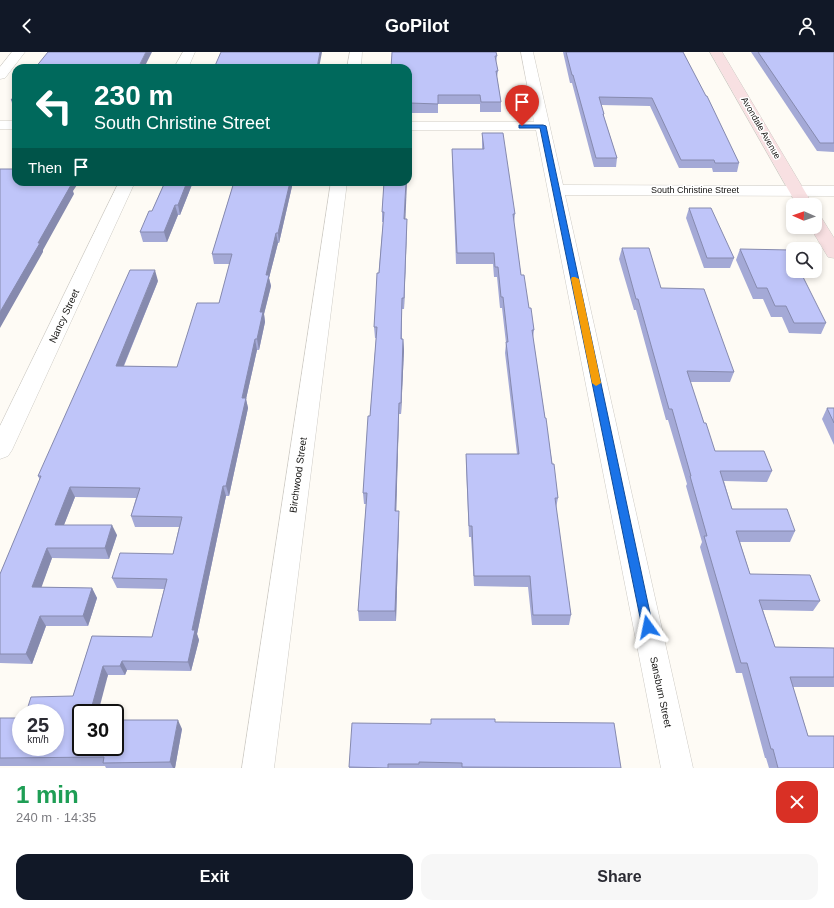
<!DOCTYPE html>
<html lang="en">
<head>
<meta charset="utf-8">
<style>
  body { margin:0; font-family:Arial,sans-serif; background:#f7f7f7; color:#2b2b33; height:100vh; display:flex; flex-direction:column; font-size:15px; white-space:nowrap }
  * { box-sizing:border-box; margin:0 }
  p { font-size:13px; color:#7c7c81 }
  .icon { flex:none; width:22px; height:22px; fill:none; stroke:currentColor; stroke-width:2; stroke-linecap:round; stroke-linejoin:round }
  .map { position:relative; height:716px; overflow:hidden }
  .sheet { display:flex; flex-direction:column; background:#fff; flex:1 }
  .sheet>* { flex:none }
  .top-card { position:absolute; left:12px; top:12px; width:400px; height:122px; border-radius:12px; box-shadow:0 2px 6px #0003; background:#00695c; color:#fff; overflow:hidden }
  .needle { width:26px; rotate:272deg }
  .buttons { position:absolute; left:786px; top:146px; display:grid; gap:8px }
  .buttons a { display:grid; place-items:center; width:36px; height:36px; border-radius:8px; background:#fff; box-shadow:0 2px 6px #0003; font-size:20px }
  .speed { position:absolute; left:12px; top:652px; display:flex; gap:8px; font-size:20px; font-weight:700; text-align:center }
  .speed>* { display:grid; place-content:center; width:52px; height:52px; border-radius:50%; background:#fff; box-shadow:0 2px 6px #0003; line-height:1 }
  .speed small { font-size:10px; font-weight:400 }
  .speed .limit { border:2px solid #111; border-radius:6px; background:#fff; color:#111 }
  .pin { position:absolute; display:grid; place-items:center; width:34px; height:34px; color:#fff; margin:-41px -17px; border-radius:50% 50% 50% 0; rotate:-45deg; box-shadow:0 0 4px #0007 }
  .pin .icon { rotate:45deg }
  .me { position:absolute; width:44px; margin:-22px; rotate:348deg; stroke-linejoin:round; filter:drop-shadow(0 0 3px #0008) }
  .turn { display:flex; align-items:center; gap:14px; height:84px; padding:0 16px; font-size:18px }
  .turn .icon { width:52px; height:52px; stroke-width:2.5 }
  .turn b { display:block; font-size:28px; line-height:34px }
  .then { display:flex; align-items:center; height:38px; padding:0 16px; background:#0003; gap:8px; font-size:15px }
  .round { display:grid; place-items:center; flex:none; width:42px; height:42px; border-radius:12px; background:#f7f7f7 }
  .headline { display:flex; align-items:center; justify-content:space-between; height:68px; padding:0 16px }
  h1 { font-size:24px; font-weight:700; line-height:30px; color:#1e9e55 }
  .button { display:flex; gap:8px; margin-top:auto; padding:8px 16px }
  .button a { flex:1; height:46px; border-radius:12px; background:#111827; color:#fff; font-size:16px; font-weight:700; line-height:46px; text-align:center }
  .button a+a { background:#f7f7f7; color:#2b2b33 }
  header { display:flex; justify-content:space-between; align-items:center; height:52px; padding:0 16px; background:#111827; color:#fff; font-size:18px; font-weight:700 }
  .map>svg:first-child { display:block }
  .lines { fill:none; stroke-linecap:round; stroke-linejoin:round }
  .street-casing { stroke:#cecbc5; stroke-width:1 }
  .secondary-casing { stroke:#cecbc5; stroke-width:1 }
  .street { fill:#fff; fill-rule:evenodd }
  .secondary { fill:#f8e0e2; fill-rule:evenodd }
  .wall { fill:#a4a9d6 }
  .shaded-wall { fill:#868aae }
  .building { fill:#bfc5f9; stroke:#868aae }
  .route { fill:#1a73e8; stroke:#114b97 }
  .slow { fill:#f59e0b }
  .labels { text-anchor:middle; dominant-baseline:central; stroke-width:3; stroke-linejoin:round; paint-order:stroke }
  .far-street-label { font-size:9px; fill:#141311; stroke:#fff }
  .street-label { font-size:10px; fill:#141311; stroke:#fff }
</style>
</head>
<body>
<header><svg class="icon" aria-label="back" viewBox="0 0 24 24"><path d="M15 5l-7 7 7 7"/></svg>GoPilot<svg class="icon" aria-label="person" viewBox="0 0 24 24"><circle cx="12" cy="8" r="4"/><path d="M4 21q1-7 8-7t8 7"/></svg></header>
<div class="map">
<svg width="834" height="716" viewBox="0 0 834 716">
  <rect width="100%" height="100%" fill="#fefbf5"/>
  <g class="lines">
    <defs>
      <g id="street">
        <polygon points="12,0 25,0 5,26 0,27 0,15"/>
        <polygon points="183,0 195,0 188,16 174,16"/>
        <polygon points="350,0 362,0 361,16 347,16"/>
        <polygon points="521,0 533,0 563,133 834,134 834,144 565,143 693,716 661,716 536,78 408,78 408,70 534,70"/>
        <rect x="0" y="69" width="16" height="8"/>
        <polygon points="119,130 135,130 12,398 8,404 0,407 0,374"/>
        <polygon points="331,130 347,130 274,716 242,716"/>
      </g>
      <g id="secondary">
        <polygon points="710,0 722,0 813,153 797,153"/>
        <polygon points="815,164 821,165 834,186 834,206 828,205 810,175 815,175"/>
      </g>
    </defs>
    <use href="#street" class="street-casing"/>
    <use href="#secondary" class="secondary-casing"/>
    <use href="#street" class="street"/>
    <use href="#secondary" class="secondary"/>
  </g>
  <g class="wall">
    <polygon points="563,0 683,0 739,111 737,120 713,120 712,116 679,116 650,54 601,53 604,62 604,65 617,106 616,115 594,115 572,31 570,31"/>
    <polygon points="751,0 834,0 834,100 817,99"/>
    <polygon points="497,4 496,11 498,19 497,25 501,50 501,60 480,60 480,52 438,52 438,61 410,61 410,68 408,69 409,80 408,106 408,16"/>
    <polygon points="16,42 16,57 14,57 11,48"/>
    <polygon points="482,81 515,162 514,171 521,223 534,278 533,286 545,366 558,446 556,456 571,563 569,573 532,573 528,535 474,534 471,485 469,485 466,413 466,402 517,402 505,301 506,291 502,256 500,256 497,225 494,225 493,212 456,212 452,107 452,97 482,97"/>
    <polygon points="165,130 193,130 180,163 178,163 167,190 143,190 140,180 152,159"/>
    <polygon points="234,130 293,130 279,191 278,191 269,226 271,234 264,262 265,270 259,298 257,298 246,347 248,356 229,444 226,444 197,582 199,588 191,619 127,618 125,623 108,623 81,695 182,677 175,716 106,716 105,714 0,714 0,666 21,695 73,644 92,584 152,585 164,537 117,536 112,526 173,502 179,475 135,475 131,464 136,446 75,445 64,473 117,483 109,507 52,506 41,535 92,536 97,546 88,574 46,574 32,612 0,611 0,522 40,428 38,424 158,229 124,314 177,315 219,251 230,212 214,212 212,202"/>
    <polygon points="384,130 405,167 407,167 404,257 402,257 402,287 403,287 404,298 401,362 399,362 396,459 399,469 396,569 359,569 358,559 366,452 364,452 363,441 370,364 376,286 375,286 374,275 383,170 382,170 382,160"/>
    <polygon points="689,156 734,206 730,216 704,216 686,166"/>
    <polygon points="622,196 661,236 734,320 730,330 690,330 704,371 715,399 772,419 767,430 724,429 732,457 795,479 790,490 740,490 750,522 820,549 813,559 763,558 775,595 834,596 834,635 793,635 808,684 834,716 769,716 766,706 765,706 742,621 736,621 700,495 702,490 686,434 687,432 668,368 666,368 636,258 634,258 619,207"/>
    <polygon points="740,197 826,271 821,282 789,281 782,265 771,265 763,247 753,247 736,208"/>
    <polygon points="827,356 834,356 834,393 822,367"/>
    <polygon points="495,670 621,716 349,716 349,715 431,672"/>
  </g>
  <g class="shaded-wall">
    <polygon points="146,0 152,0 144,16 138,16"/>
    <polygon points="320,0 322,0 319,16 317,16"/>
    <polygon points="410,51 410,68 408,69 408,60"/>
    <polygon points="409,70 409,80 408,106 408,95"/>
    <polygon points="71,130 79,130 73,139 74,142 43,198 43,200 0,276 0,260"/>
    <polygon points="187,130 193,130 180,163 178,153"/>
    <polygon points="290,130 293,130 279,191 278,181"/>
    <polygon points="406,130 407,130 405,177 404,167"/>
    <polygon points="175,153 178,163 167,190 164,180"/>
    <polygon points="407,167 407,177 404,257 404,246"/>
    <polygon points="276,181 278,191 269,226 271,234 264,262 265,270 259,298 257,287 260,260 266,223"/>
    <polygon points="155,218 158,229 119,325 116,314"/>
    <polygon points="255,287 257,298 246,347 248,356 229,444 226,434 242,346"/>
    <polygon points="403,287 404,298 401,362 401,351"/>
    <polygon points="399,351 399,362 396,469 395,459"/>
    <polygon points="223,434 226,444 197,582 199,588 191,619 188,610 192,578"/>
    <polygon points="70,435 75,445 60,483 55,473"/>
    <polygon points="399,459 399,469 396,569 395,559"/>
    <polygon points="112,473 117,483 109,507 105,496"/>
    <polygon points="47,496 52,506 38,545 32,535"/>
    <polygon points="92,536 97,546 88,574 83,564"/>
    <polygon points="40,564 46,574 32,612 26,602"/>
    <polygon points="122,609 127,618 125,623 120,614"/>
    <polygon points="103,614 108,623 98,661 90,661"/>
    <polygon points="178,668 182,677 175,716 173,716 170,710"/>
  </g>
  <g class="building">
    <polygon points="48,0 146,0 138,16 35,16"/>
    <polygon points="221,0 320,0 317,16 214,16"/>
    <polygon points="392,0 496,0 497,4 495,4 498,19 496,19 501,50 481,50 480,43 438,43 438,52 410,51 410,59 408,60 408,16 391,16"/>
    <polygon points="566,0 683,0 706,44 707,44 739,111 715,111 714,108 681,108 652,46 599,45 604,62 603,62 617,106 596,106 573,23 572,23"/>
    <polygon points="758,0 834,0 834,91 820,91"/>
    <polygon points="16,42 16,48 11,48"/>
    <polygon points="408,69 409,70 408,95"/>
    <polygon points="482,81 503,81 515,162 513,162 521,223 524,223 529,256 531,256 534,278 532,278 545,366 546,366 552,412 554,412 558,446 555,446 571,563 533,563 530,524 474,524 472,474 469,474 466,402 519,402 506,290 508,290 503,245 501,245 498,215 495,215 494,201 457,201 452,97 484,97"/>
    <polygon points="0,117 16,117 16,130 71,130 69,133 71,133 38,191 40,191 0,260"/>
    <polygon points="165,130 187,130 178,153 175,153 164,180 140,180 149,159 152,159"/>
    <polygon points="234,130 290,130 278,181 276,181 266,223 269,223 260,260 263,260 257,287 255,287 242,346 246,346 226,434 223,434 192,578 195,578 188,610 122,609 120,614 103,614 90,661 81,661 81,695 115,695 115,668 178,668 170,710 103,711 104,705 0,706 0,666 21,666 21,695 55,695 55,661 26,661 31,645 73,644 92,584 152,585 167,527 112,526 120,501 173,502 182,465 131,464 140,436 70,435 55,473 112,473 105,496 47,496 32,535 92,536 83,564 40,564 26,602 0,602 0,522 41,424 38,424 130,218 155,218 116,314 177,315 197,251 219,251 232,202 212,202"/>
    <polygon points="384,130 406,130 404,167 407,167 404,246 402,246 401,287 403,287 401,351 399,351 395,459 399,459 395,559 358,559 367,441 363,441 368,364 370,364 377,275 374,275 376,241 377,221 379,221 384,160 382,160"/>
    <polygon points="689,156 711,156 734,206 707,206"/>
    <polygon points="622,196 649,196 661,236 704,237 734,320 687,319 704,371 706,371 715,399 764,399 772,419 720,419 732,457 787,457 795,479 736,479 750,522 810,523 820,549 759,548 775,595 834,596 834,625 790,625 808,684 834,684 834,716 778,716 773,697 771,697 747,611 741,611 704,484 707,484 690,424 691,424 672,357 669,357 638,247 636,247"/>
    <polygon points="740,197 790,198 793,204 793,219 800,219 826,271 794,271 786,254 775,254 767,236 757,236"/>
    <polygon points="827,356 834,356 834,371"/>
    <polygon points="431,667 495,667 495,670 614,671 621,716 462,715 462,711 419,710 419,712 388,712 388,716 349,715 352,671 431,672"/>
  </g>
  <polygon class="route" points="519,73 543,73 546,74 653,575 652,579 648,580 643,579 642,575 540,76 519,76"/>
  <polygon class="slow" points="572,225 575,225 579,227 601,331 596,334 592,331 571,227"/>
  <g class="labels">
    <g class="far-street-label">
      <text transform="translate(761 76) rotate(60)">Avondale Avenue</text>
      <text x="695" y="138">South Christine Street</text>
    </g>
    <g class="street-label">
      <text transform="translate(64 264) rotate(-65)">Nancy Street</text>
      <text transform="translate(298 423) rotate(-82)">Birchwood Street</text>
      <text transform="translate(661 640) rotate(78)">Sansburn Street</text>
    </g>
  </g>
</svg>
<div class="buttons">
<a><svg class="needle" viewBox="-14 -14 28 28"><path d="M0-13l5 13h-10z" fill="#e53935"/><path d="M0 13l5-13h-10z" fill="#7c7c81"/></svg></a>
<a><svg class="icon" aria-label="search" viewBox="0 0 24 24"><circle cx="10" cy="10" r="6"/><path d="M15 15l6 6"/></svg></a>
</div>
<div class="speed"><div>25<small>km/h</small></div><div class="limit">30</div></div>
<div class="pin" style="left:522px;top:74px;background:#d93025"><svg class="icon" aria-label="arrive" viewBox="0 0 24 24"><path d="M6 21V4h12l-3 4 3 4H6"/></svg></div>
<svg class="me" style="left:648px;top:575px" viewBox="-20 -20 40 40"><path d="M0-17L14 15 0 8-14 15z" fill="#1a73e8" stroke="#fff" stroke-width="4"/></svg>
<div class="top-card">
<div class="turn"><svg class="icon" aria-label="left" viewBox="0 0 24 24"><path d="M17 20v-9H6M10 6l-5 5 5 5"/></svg><div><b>230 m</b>South Christine Street</div></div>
<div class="then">Then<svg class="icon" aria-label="arrive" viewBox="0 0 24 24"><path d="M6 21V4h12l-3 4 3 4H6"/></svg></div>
</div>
</div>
<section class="sheet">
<div class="headline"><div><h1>1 min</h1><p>240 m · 14:35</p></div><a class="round" style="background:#d93025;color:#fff"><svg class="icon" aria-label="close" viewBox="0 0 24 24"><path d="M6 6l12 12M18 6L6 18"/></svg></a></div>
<div class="button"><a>Exit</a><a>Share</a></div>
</section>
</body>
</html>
